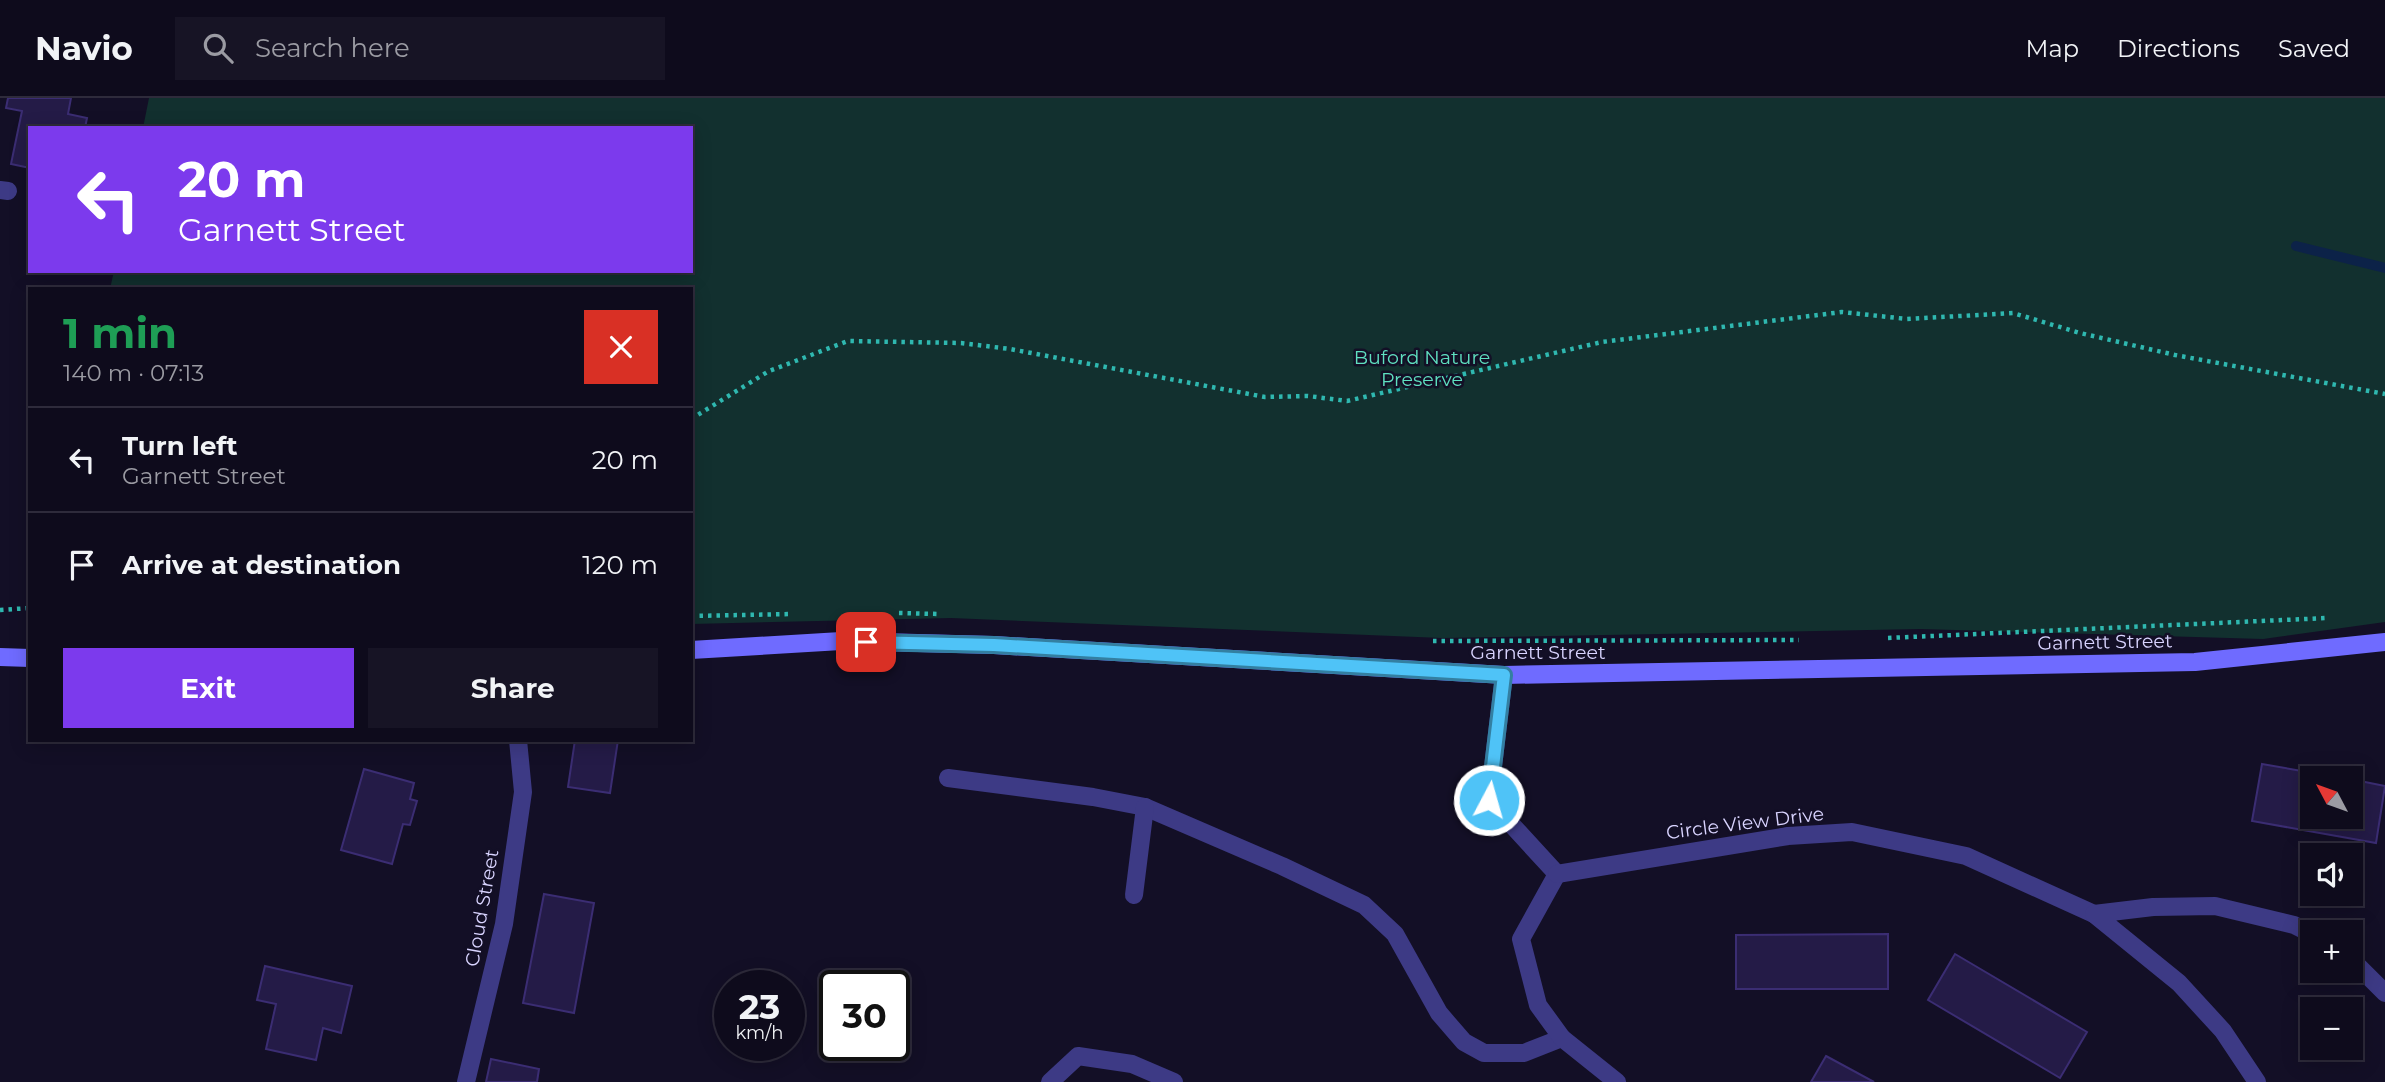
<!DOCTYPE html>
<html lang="en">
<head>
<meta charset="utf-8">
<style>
  body { margin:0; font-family:Montserrat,sans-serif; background:#171425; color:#f1f3f6; height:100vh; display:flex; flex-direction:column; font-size:26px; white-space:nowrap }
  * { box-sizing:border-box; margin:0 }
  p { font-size:23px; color:#9b9ba3 }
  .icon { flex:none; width:38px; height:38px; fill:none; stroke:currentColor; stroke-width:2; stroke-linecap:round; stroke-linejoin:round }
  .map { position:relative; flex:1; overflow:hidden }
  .panel { position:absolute; left:28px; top:189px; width:665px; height:455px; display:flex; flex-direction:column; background:#0e0b1c; border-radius:0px; box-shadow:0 4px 18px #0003,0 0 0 2px #2e2b3b }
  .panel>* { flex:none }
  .guide { position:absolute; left:28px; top:28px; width:665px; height:147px; border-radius:0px; box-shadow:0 4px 18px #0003,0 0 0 2px #2e2b3b; background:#7c3aed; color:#fff; overflow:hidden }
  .needle { width:46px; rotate:311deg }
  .controls { position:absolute; left:2300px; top:668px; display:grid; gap:14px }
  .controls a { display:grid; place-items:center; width:63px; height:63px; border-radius:0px; background:#0e0b1c; box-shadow:0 4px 18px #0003,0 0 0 2px #2e2b3b; font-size:35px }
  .speed { position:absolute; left:714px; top:872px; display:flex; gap:14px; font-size:35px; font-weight:700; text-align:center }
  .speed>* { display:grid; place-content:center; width:91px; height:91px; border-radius:50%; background:#0e0b1c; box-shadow:0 4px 18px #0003,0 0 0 2px #2e2b3b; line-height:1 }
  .speed small { font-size:18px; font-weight:400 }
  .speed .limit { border:4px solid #111; border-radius:10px; background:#fff; color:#111 }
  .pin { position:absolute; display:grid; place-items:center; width:60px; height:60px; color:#fff; margin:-30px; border-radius:14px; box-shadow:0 4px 10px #0006 }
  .me { position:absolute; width:77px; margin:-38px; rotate:6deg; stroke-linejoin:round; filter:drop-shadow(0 0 5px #0008) }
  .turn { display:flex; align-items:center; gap:24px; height:147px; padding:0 35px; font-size:32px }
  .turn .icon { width:91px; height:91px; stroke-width:2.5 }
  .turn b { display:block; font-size:49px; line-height:60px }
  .round { display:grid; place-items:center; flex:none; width:74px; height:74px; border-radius:0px; background:#171425 }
  .head { display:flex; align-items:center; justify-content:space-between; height:119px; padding:0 35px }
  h1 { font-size:42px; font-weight:700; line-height:52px; color:#1e9e55 }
  .button { display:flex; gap:14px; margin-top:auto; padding:14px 35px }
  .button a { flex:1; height:80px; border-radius:0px; background:#7c3aed; color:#fff; font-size:28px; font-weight:700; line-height:80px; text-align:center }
  .button a+a { background:#171425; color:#f1f3f6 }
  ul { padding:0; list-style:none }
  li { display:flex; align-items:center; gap:21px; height:105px; padding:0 35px; border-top:2px solid #2e2b3b }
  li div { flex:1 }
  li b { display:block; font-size:26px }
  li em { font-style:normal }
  header { display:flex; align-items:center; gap:42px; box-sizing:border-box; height:98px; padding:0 35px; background:#0e0b1c; border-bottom:2px solid #2e2b3b }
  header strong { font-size:33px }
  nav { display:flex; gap:38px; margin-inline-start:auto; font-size:24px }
  .search { width:490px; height:63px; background:#171425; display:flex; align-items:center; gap:18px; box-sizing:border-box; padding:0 24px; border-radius:0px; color:#9b9ba3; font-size:26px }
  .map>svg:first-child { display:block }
  .green { fill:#12302f }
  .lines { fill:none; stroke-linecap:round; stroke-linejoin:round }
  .stream { stroke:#0c2248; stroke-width:10 }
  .building { fill:#241b47; stroke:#3b2d73; stroke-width:2 }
  .path { stroke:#2fb8b0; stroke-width:4.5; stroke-dasharray:3.5 5; stroke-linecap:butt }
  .lane { stroke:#3d3a85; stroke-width:18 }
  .street { stroke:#3d3a85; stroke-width:18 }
  .secondary { stroke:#6f6bff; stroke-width:18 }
  .route-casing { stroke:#337fa1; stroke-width:18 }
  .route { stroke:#4fc3f7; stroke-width:12 }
  .labels { text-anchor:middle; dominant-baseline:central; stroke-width:5; stroke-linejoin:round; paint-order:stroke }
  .park-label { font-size:19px; fill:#5fe0c0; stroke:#130f26 }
  .street-label { font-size:19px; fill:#d9d4ff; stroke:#130f26 }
</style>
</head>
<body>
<header>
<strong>Navio</strong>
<div class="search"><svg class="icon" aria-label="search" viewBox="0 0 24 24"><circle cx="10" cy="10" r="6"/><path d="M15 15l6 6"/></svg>Search here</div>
<nav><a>Map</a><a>Directions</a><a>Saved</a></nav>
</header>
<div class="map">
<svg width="2385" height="984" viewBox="0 0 2385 984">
  <rect width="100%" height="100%" fill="#130f26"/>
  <polygon class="green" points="149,0 2385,0 2385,524 2263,541 1920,531 1442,540 951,520 691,526 691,191 110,191 114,173 691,173 691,30 143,30"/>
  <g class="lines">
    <polyline class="stream" points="2296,148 2385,170"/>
  </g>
  <g class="building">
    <polygon points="8,0 71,0 68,16 87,20 85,30 30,30 30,70 11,66 22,13 6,10"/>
    <polygon points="575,642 618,642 610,695 568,689"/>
    <polygon points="2262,666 2347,681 2312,681 2312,719 2350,719 2350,681 2385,688 2376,745 2252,723"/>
    <polygon points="364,671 414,685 410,701 417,703 410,727 403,726 392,766 341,752"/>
    <polygon points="544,796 594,805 574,915 523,905"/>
    <polygon points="1888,836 1888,891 1736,891 1736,837"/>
    <polygon points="1955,856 2087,934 2060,980 1928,902"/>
    <polygon points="265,868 352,888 341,935 323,930 316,962 266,951 276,906 257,902"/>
    <polygon points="1826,958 1874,984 1811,984"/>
    <polygon points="491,961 539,971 537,984 486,984"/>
  </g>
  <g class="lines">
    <g class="path">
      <polyline points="691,321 769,273 848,243 961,245 1010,251 1265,299 1308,298 1347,303 1602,244 1842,214 1907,221 2013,215 2080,235 2175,257 2385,296"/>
      <polyline points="0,512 30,510"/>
      <polyline points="899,515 939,516"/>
      <polyline points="691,518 792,516"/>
      <polyline points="1888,540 2327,520"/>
      <polyline points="1433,543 1799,542"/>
    </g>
    <g class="lane">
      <polyline points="948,680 1093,699 1145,709 1282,768 1364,807 1395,836 1439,915 1464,944 1484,955 1524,955 1562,940"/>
      <polyline points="1134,797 1145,709"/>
    </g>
    <g class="street">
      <polyline points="0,92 8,93"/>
      <polyline points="1504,577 1489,702 1557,776 1521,841 1538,907 1562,940 1617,984"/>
      <polyline points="1557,776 1788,738 1852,734 1966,758 2094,816"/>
      <polyline points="2350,860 2385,895"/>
      <polyline points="466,984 504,826 523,694 518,642"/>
      <polyline points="1050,984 1078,958 1132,966 1174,984"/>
      <polyline points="2257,984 2223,933 2179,885 2094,816 2153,809 2215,808 2294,827 2312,836"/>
    </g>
    <g class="secondary">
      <polyline points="691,552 841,543 994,547 1504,577 2195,564 2385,544"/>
      <polyline points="0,559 30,560"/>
    </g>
  </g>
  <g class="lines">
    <defs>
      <polyline id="route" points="866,544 994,547 1504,577 1489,702"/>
    </defs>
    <use href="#route" class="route-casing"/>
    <use href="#route" class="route"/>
  </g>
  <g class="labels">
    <g class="park-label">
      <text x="1422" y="259">Buford Nature<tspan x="1422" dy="22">Preserve</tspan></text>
    </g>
    <g class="street-label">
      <text transform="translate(2105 544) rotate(-1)">Garnett Street</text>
      <text x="1538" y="554">Garnett Street</text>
      <text transform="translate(1745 725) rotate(-7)">Circle View Drive</text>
      <text transform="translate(482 810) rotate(-80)">Cloud Street</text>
    </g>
  </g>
</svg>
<div class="controls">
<a><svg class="needle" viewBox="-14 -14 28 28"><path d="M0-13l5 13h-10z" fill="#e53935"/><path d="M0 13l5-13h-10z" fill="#9b9ba3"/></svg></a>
<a><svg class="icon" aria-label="sound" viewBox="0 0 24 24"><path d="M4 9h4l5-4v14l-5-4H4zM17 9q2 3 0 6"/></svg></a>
<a>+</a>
<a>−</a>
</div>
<div class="speed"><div>23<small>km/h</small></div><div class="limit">30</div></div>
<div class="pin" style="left:866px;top:544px;background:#d93025"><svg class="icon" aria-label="arrive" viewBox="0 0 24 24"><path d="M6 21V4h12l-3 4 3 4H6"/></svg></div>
<svg class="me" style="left:1489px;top:702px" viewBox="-20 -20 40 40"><circle r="17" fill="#4fc3f7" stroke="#fff" stroke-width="3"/><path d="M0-11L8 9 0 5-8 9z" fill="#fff"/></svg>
<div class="guide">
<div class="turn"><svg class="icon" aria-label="left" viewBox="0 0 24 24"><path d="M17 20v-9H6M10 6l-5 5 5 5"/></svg><div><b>20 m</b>Garnett Street</div></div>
</div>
<section class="panel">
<div class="head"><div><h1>1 min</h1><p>140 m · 07:13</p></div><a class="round" style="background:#d93025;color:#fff"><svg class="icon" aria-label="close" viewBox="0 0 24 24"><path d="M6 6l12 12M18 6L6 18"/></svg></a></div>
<ul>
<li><svg class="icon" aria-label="left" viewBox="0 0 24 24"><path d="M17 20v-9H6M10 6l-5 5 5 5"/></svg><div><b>Turn left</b><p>Garnett Street</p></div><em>20 m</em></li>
<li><svg class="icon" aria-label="arrive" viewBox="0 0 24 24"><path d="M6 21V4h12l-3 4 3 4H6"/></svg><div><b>Arrive at destination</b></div><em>120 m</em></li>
</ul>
<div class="button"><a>Exit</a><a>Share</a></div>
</section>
</div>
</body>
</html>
